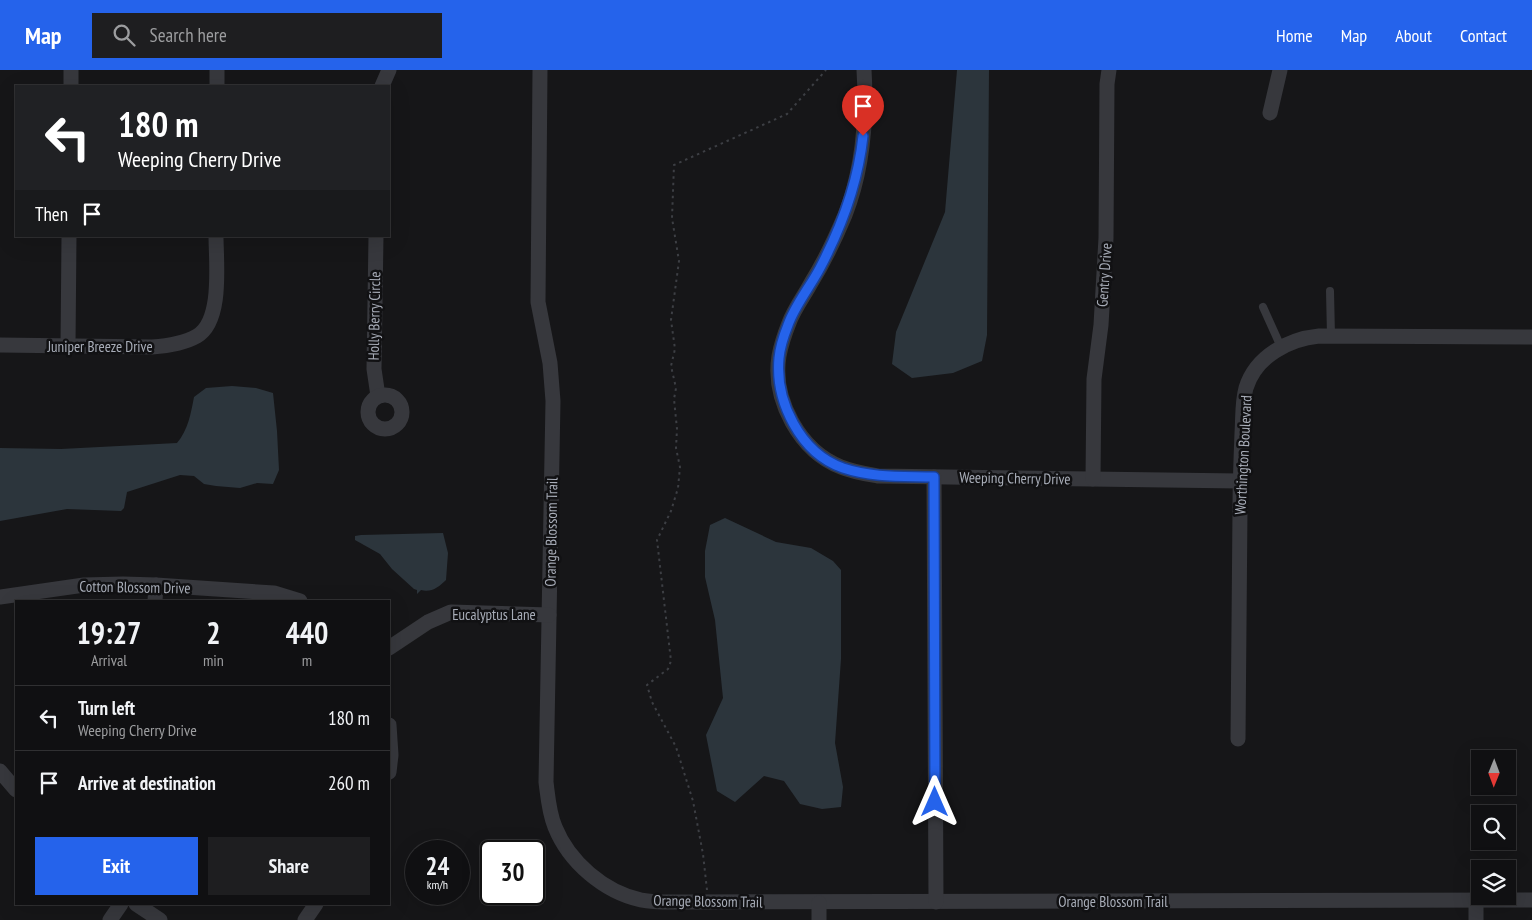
<!DOCTYPE html>
<html lang="en">
<head>
<meta charset="utf-8">
<style>
  body { margin:0; font-family:"PT Sans Narrow",sans-serif; background:#1e1e20; color:#f1f3f6; height:100vh; display:flex; flex-direction:column; font-size:19px; white-space:nowrap }
  * { box-sizing:border-box; margin:0 }
  p { font-size:16px; color:#9c9d9f }
  .icon { flex:none; width:28px; height:28px; fill:none; stroke:currentColor; stroke-width:2; stroke-linecap:round; stroke-linejoin:round }
  .map { position:relative; flex:1; overflow:hidden }
  .details { position:absolute; left:15px; top:530px; width:375px; height:305px; display:flex; flex-direction:column; background:#101012; border-radius:0px; box-shadow:0 5px 20px #0002,0 0 0 1px #303032 }
  .details>* { flex:none }
  .banner { position:absolute; left:15px; top:15px; width:375px; height:152px; border-radius:0px; box-shadow:0 5px 20px #0002,0 0 0 1px #303032; background:#202124; color:#fff; overflow:hidden }
  .needle { width:32px; rotate:181deg }
  .fabs { position:absolute; left:1471px; top:680px; display:grid; gap:10px }
  .fabs a { display:grid; place-items:center; width:45px; height:45px; border-radius:0px; background:#101012; box-shadow:0 5px 20px #0002,0 0 0 1px #303032; font-size:25px }
  .speed { position:absolute; left:405px; top:770px; display:flex; gap:10px; font-size:25px; font-weight:700; text-align:center }
  .speed>* { display:grid; place-content:center; width:65px; height:65px; border-radius:50%; background:#101012; box-shadow:0 5px 20px #0002,0 0 0 1px #303032; line-height:1 }
  .speed small { font-size:12px; font-weight:400 }
  .speed .limit { border:2px solid #111; border-radius:8px; background:#fff; color:#111 }
  .pin { position:absolute; display:grid; place-items:center; width:42px; height:42px; color:#fff; margin:-51px -21px; border-radius:50% 50% 50% 0; rotate:-45deg; box-shadow:0 0 5px #0007 }
  .pin .icon { rotate:45deg }
  .me { position:absolute; width:55px; margin:-28px; rotate:0deg; stroke-linejoin:round; filter:drop-shadow(0 0 4px #0008) }
  .turn { display:flex; align-items:center; gap:18px; height:105px; padding:0 20px; font-size:22px }
  .turn .icon { width:65px; height:65px; stroke-width:2.5 }
  .turn b { display:block; font-size:35px; line-height:42px }
  .then { display:flex; align-items:center; height:48px; padding:0 20px; background:#0003; gap:10px; font-size:19px }
  .eta { display:flex; justify-content:space-evenly; align-items:center; height:85px; text-align:center }
  .eta b { font-size:30px; font-weight:800; line-height:35px }
  .action { display:flex; gap:10px; margin-top:auto; padding:10px 20px }
  .action a { flex:1; height:58px; border-radius:0px; background:#2563eb; color:#fff; font-size:20px; font-weight:800; line-height:58px; text-align:center }
  .action a+a { background:#1e1e20; color:#f1f3f6 }
  ul { padding:0; list-style:none }
  li { display:flex; align-items:center; gap:15px; height:65px; padding:0 20px; border-top:1px solid #303032 }
  li div { flex:1 }
  li b { display:block; font-size:19px }
  li em { font-style:normal }
  header { display:flex; align-items:center; gap:30px; box-sizing:border-box; height:70px; padding:0 25px; background:#2563eb; color:#fff }
  header strong { font-size:24px }
  nav { display:flex; gap:28px; margin-inline-start:auto; font-size:18px }
  .search { width:350px; height:45px; background:#1e1e20; display:flex; align-items:center; gap:12px; box-sizing:border-box; padding:0 18px; border-radius:0px; color:#9c9d9f; font-size:19px }
  .map>svg:first-child { display:block }
  .water { fill:#2c353c }
  .lines { fill:none; stroke-linecap:round; stroke-linejoin:round }
  .path { stroke:#3d3f44; stroke-width:2; stroke-dasharray:2.5 4; stroke-linecap:butt }
  .lane { stroke:#37383d; stroke-width:8 }
  .street { stroke:#37383d; stroke-width:15 }
  .route-casing { stroke:#184099; stroke-width:12 }
  .route { stroke:#2563eb; stroke-width:9 }
  .labels { text-anchor:middle; dominant-baseline:central; stroke-width:5; stroke-linejoin:round; paint-order:stroke }
  .street-label { font-size:15px; fill:#a8adb8; stroke:#111113 }
</style>
</head>
<body>
<header>
<strong>Map</strong>
<div class="search"><svg class="icon" aria-label="search" viewBox="0 0 24 24"><circle cx="10" cy="10" r="6"/><path d="M15 15l6 6"/></svg>Search here</div>
<nav><a>Home</a><a>Map</a><a>About</a><a>Contact</a></nav>
</header>
<div class="map">
<svg width="1532" height="850" viewBox="0 0 1532 850">
  <rect width="100%" height="100%" fill="#161618"/>
  <g class="water">
    <polygon points="957,0 989,0 987,265 982,291 953,303 912,308 892,294 896,262 945,142"/>
    <path d="M232,316L256,318L273,323L277,361L279,400L273,414L257,413L240,418L216,416L204,414L194,406L180,405L127,422L124,438L121,441L67,439L0,451V378L61,379L177,373C188,360 191,343 194,327L206,318Z"/>
    <polygon points="725,448 776,472 811,478 833,491 841,500 841,589 835,673 843,717 841,737 822,739 800,734 784,711 764,706 735,732 717,721 706,665 723,628 715,550 705,507 705,481 710,455"/>
    <path d="M443,463L448,483L446,510C439,517 431,523 421,520L417,524V520L414,519L392,499L380,484L355,470V466L361,465Z"/>
  </g>
  <g class="lines">
    <polyline class="path" points="707,820 703,784 693,731 676,677 652,632 647,615 668,599 671,591 657,470 671,441 678,418 680,397 676,378 677,359 674,329 676,318 671,296 675,279 671,250 679,191 672,148 674,95 787,44 826,0"/>
    <g class="lane">
      <polyline points="1330,221 1331,266"/>
      <polyline points="1263,237 1281,277"/>
    </g>
    <g class="street">
      <path d="M540,0L538,232L550,293L553,331L546,712C548,728 549,743 555,757C569,792 604,822 641,830C656,833 672,832 687,832L1532,830"/>
      <path d="M864,0C867,49 863,99 845,145C835,169 824,192 811,213C804,226 794,239 789,253C785,263 781,275 779,286C772,330 800,381 841,397C853,402 866,404 878,406L1240,411"/>
      <polyline points="71,16 71,0"/>
      <polyline points="217,16 217,0"/>
      <polyline points="382,16 389,0"/>
      <polyline points="1270,43 1280,0"/>
      <polyline points="376,166 374,299 378,326"/>
      <path d="M0,275L152,277C167,276 183,274 197,266C223,251 216,192 216,166"/>
      <polyline points="68,276 69,166"/>
      <circle cx="385" cy="342" r="17"/>
      <polyline points="934,407 936,832"/>
      <polyline points="1093,409 1094,309 1101,255 1106,168 1107,14 1109,0"/>
      <polyline points="0,527 84,515 123,514 156,515 274,523 300,531"/>
      <polyline points="155,531 156,515"/>
      <polyline points="389,578 428,552 451,542 549,545"/>
      <polyline points="389,655 391,685 389,702"/>
      <path d="M1238,669C1238,592 1239,515 1240,439C1240,413 1241,388 1242,363C1243,348 1242,332 1246,318C1256,286 1289,269 1319,266L1532,267"/>
      <polyline points="0,701 16,720"/>
      <polyline points="1476,829 1476,850"/>
      <polyline points="819,833 819,850"/>
      <polyline points="136,834 160,850"/>
      <polyline points="110,850 121,834"/>
      <polyline points="305,850 316,834"/>
    </g>
  </g>
  <g class="lines">
    <defs>
      <path id="route" d="M863,66C858,113 842,156 820,198C810,217 795,235 788,255C784,265 780,277 779,288C775,331 800,383 843,398C873,408 903,406 934,407L935,732"/>
    </defs>
    <use href="#route" class="route-casing"/>
    <use href="#route" class="route"/>
  </g>
  <g class="labels">
    <g class="street-label">
      <text transform="translate(1104 205) rotate(-86)">Gentry Drive</text>
      <text transform="translate(374 246) rotate(-89)">Holly Berry Circle</text>
      <text x="100" y="276">Juniper Breeze Drive</text>
      <text transform="translate(1243 385) rotate(-87)">Worthington Boulevard</text>
      <text transform="translate(1015 408) rotate(1)">Weeping Cherry Drive</text>
      <text transform="translate(551 462) rotate(-89)">Orange Blossom Trail</text>
      <text transform="translate(135 517) rotate(1)">Cotton Blossom Drive</text>
      <text x="494" y="544">Eucalyptus Lane</text>
      <text transform="translate(708 831) rotate(1)">Orange Blossom Trail</text>
      <text x="1113" y="831">Orange Blossom Trail</text>
    </g>
  </g>
</svg>
<div class="fabs">
<a><svg class="needle" viewBox="-14 -14 28 28"><path d="M0-13l5 13h-10z" fill="#e53935"/><path d="M0 13l5-13h-10z" fill="#9c9d9f"/></svg></a>
<a><svg class="icon" aria-label="search" viewBox="0 0 24 24"><circle cx="10" cy="10" r="6"/><path d="M15 15l6 6"/></svg></a>
<a><svg class="icon" aria-label="layers" viewBox="0 0 24 24"><path d="M12 4l9 5-9 5-9-5zM3 14l9 5 9-5"/></svg></a>
</div>
<div class="speed"><div>24<small>km/h</small></div><div class="limit">30</div></div>
<div class="pin" style="left:863px;top:66px;background:#d93025"><svg class="icon" aria-label="arrive" viewBox="0 0 24 24"><path d="M6 21V4h12l-3 4 3 4H6"/></svg></div>
<svg class="me" style="left:935px;top:732px" viewBox="-20 -20 40 40"><path d="M0-17L14 15 0 8-14 15z" fill="#2563eb" stroke="#fff" stroke-width="4"/></svg>
<div class="banner">
<div class="turn"><svg class="icon" aria-label="left" viewBox="0 0 24 24"><path d="M17 20v-9H6M10 6l-5 5 5 5"/></svg><div><b>180 m</b>Weeping Cherry Drive</div></div>
<div class="then">Then<svg class="icon" aria-label="arrive" viewBox="0 0 24 24"><path d="M6 21V4h12l-3 4 3 4H6"/></svg></div>
</div>
<section class="details">
<div class="eta">
<div><b>19:27</b><p>Arrival</p></div>
<div><b>2</b><p>min</p></div>
<div><b>440</b><p>m</p></div>
</div>
<ul>
<li><svg class="icon" aria-label="left" viewBox="0 0 24 24"><path d="M17 20v-9H6M10 6l-5 5 5 5"/></svg><div><b>Turn left</b><p>Weeping Cherry Drive</p></div><em>180 m</em></li>
<li><svg class="icon" aria-label="arrive" viewBox="0 0 24 24"><path d="M6 21V4h12l-3 4 3 4H6"/></svg><div><b>Arrive at destination</b></div><em>260 m</em></li>
</ul>
<div class="action"><a>Exit</a><a>Share</a></div>
</section>
</div>
</body>
</html>
